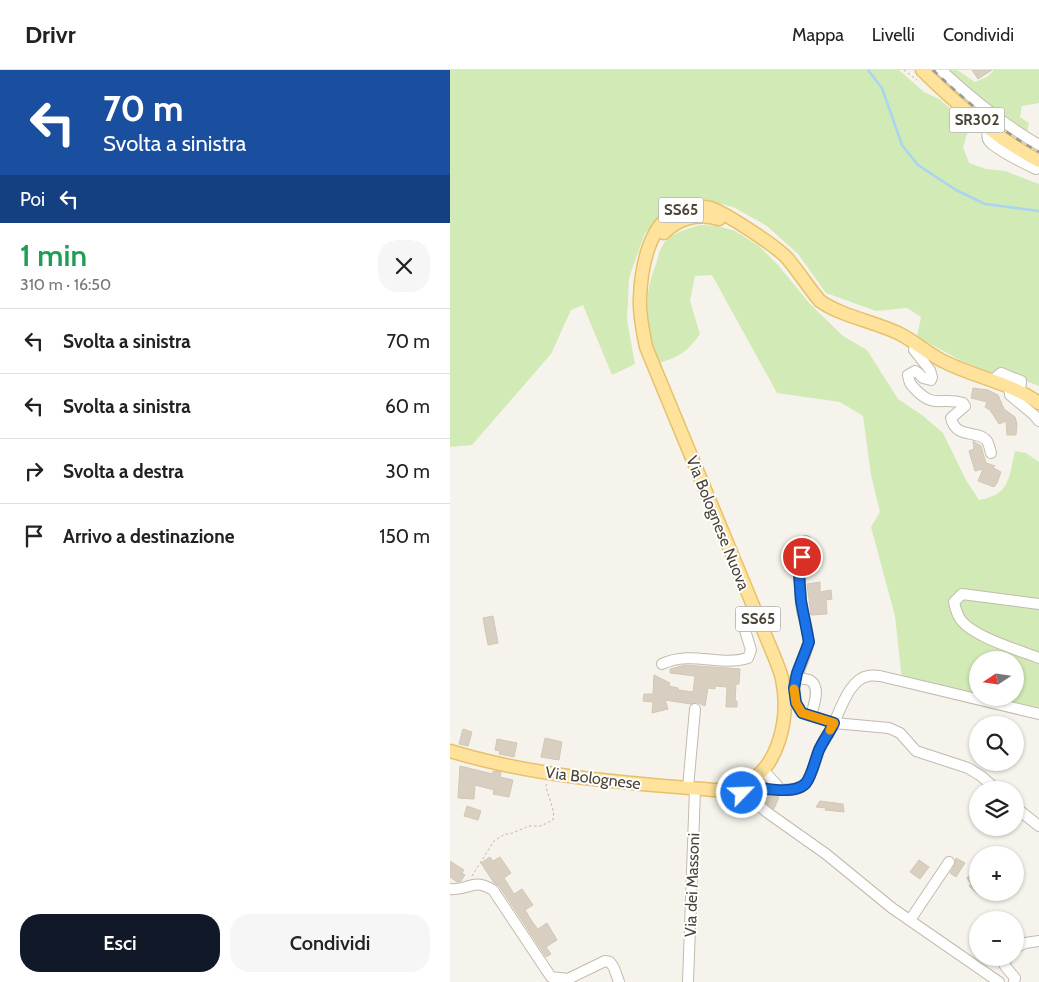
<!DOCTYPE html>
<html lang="it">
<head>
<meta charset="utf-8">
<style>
  body { margin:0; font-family:Cabin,sans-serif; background:#f6f6f6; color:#222; height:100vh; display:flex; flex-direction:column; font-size:19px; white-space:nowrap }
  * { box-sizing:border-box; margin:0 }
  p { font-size:16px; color:#767676 }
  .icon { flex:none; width:28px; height:28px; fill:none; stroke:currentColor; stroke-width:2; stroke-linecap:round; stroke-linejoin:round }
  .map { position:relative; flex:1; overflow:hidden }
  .sheet { display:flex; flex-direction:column; background:#fff; width:450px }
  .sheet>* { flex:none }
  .top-card { background:#1a4fa0; color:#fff; overflow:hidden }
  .needle { width:32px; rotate:257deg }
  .controls { position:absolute; left:519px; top:581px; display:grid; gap:10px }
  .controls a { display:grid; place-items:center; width:55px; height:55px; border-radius:50%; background:#fff; box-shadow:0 1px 4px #0004; font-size:25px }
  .pin { position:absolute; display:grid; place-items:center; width:42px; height:42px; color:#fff; margin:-21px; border:2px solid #fff; border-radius:50%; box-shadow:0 1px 5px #0007 }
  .me { position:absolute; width:55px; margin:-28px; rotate:66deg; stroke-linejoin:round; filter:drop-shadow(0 0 4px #0008) }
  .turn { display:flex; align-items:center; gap:18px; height:105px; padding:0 20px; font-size:22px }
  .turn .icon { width:65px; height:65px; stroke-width:2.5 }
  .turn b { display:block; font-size:35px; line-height:42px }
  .then { display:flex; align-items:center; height:48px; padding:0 20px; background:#0003; gap:10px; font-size:19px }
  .round { display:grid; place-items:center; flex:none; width:52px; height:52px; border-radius:20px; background:#f6f6f6 }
  .head { display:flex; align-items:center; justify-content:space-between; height:85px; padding:0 20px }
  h1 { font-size:30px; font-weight:600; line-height:38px; color:#1e9e55 }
  .cta { display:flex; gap:10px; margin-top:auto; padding:10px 20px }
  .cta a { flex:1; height:58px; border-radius:20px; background:#111827; color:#fff; font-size:20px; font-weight:600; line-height:58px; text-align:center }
  .cta a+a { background:#f6f6f6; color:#222 }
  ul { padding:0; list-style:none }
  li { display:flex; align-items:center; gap:15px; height:65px; padding:0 20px; border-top:1px solid #e0e0e0 }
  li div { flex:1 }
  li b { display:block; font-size:19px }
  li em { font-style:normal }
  header { display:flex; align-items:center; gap:30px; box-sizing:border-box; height:70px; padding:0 25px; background:#fff; border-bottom:1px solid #e0e0e0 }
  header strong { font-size:24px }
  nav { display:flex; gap:28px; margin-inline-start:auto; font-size:18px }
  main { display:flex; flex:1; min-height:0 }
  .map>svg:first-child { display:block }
  .green { fill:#d2eab5 }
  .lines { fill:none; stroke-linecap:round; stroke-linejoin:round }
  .stream { stroke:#a9d4f2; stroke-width:2.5 }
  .building { fill:#d8cfc1; stroke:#d3c7b4 }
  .minor-casing { stroke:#c2bbae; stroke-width:12 }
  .major-casing { stroke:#e6c16a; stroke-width:15 }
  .path { stroke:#c4b79f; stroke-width:1; stroke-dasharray:2.5 2.5; stroke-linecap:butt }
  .minor { stroke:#fff; stroke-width:10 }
  .major { stroke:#ffe39c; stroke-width:12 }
  .rail { stroke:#9a9a9a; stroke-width:2.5; stroke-dasharray:6 6; stroke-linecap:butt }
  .route-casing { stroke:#114b97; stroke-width:12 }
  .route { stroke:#1a73e8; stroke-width:9 }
  .slow { stroke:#f59e0b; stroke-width:9 }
  .labels { text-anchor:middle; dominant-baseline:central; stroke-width:4; stroke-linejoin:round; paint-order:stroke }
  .shield { fill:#fff; stroke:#817c74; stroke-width:1 }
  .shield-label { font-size:15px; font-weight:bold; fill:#4b4439 }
  .street-label { font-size:16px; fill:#4b4439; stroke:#fff }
</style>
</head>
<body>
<header>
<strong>Drivr</strong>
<nav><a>Mappa</a><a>Livelli</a><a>Condividi</a></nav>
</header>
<main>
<section class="sheet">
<div class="top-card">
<div class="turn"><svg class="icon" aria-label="left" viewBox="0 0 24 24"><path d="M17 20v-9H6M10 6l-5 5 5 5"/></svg><div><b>70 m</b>Svolta a sinistra</div></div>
<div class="then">Poi<svg class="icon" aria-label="left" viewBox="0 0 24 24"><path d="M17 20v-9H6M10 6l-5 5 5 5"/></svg></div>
</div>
<div class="head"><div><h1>1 min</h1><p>310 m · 16:50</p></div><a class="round"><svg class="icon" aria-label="close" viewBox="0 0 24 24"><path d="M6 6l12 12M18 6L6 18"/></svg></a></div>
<ul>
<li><svg class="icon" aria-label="left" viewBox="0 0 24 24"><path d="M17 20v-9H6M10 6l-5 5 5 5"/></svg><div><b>Svolta a sinistra</b></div><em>70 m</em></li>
<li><svg class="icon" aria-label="left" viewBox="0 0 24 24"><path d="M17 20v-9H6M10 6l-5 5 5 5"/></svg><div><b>Svolta a sinistra</b></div><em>60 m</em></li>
<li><svg class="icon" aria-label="right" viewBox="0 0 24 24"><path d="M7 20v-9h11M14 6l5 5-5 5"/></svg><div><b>Svolta a destra</b></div><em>30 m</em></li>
<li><svg class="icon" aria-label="arrive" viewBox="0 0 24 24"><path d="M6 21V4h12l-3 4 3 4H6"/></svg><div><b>Arrivo a destinazione</b></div><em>150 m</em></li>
</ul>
<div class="cta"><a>Esci</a><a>Condividi</a></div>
</section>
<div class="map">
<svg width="589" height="912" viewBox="0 0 589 912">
  <rect width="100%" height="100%" fill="#f6f3ec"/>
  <g class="green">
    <polygon points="0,0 449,0 474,22 489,29 520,55 513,77 519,93 536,99 555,101 589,114 589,316 553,302 539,302 512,291 467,267 471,247 457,238 426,241 376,223 348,184 317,156 283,137 253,129 225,139 195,163 179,208 177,250 185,294 162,305 133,235 121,240 101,284 22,375 0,377"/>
    <polygon points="494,0 507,0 525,12 537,7 544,0 589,0 589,33 572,36 570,47 579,53 577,63 540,39"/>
    <path d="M250,155L268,156L285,161L309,176L328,195L360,234L393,266L417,280L448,329L472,345L493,363L516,410L529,430C560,425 559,407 565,381L576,383L589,392V638L536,628H565V590H528L527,626L452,610L445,546L421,457L430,442L421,405L413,346L390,332L327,323L262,205L245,206L240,231L250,264C237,282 230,287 208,293C198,256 191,230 206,194C208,188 209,180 213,175C220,163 237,159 250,155Z"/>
  </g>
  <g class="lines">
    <polyline class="stream" points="418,0 432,18 452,75 468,95 506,120 535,134 589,141"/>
  </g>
  <g class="building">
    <polygon points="522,0 542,0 528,9"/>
    <polygon points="523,318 538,320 548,325 554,339 565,347 567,354 566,365 557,365 556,351 549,354 540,340 535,337 537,332 521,328"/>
    <polygon points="523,371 531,376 536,393 545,396 542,397 551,402 547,413 544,417 528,411 533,399 525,401 519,381 524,379"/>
    <polygon points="370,512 370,522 381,520 382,529 376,530 377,544 361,545 357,514"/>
    <polygon points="43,546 48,573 38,575 33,548"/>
    <polygon points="235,595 290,599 289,614 286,614 285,631 287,631 287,637 276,637 277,617 265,616 265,619 258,618 255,636 246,632 241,634 215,630 218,639 202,643 203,632 193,631 194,624 203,624 204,605 220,613 219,616 228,618 228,620 243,622 245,606 220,603 220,599"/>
    <polygon points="13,659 22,662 18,676 9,674"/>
    <polygon points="95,668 112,672 109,690 91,687"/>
    <polygon points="47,669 67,673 64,687 49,684 50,681 45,680"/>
    <polygon points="10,696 43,704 43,701 51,702 50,707 63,710 59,727 43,724 44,720 25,715 24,729 8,728"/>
    <polygon points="305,724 329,727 324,739 322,738"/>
    <polygon points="370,731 393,734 394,742 375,740 376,738 366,737"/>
    <polygon points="17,736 31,741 28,750 14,746"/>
    <polygon points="40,787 43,791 50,787 61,803 54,808 64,824 72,819 83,835 75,840 83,853 88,859 97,853 107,870 96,877 101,884 96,887 49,816 44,813 31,793"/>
    <polygon points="506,788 515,793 506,807 500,803 505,795"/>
    <polygon points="469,790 479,797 470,809 460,802"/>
    <polygon points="0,791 14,800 12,803 15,805 11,811 7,812 0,807"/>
    <polygon points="525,801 528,804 528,824 519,816 521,814 517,808"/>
  </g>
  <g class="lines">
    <defs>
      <g id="minor">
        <path d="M491,0C521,28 553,54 589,75"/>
        <path d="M538,59C538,62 536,67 539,71C545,79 575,94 586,99"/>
        <path d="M465,274L464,280L480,300L482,307L481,310L473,308L468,303L465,301L458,305C459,312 460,314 465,319C485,340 491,326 513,333L515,336L501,348C506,370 528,359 537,371C539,374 540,380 541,383"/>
        <polyline points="543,310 551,303 571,311 570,321"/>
        <polyline points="559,316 560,325 584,345 589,351"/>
        <path d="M356,471C350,494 348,516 352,540C354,548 360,566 358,574C354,597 333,620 352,643L384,653C391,638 400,609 418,606C422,605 427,606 430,606L589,644"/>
        <path d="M589,534L512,524L504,532C505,536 506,542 509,547C519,566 569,580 589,588"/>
        <path d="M212,594C242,580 269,597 298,588L301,580L294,557L297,552L307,546"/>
        <path d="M345,608C350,609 357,608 361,611C371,618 363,637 361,646"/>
        <polyline points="313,700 327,715 329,720"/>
        <path d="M295,714C308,718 345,725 356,713C362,705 365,690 369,680C373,671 380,662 384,653L439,658L450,663L466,681L518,698L531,706L547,720"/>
        <polyline points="291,716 296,725 318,743 376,784 442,838 549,912"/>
        <polyline points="238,718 245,639"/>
        <polyline points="266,721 304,737"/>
        <polyline points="565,737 589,756"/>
        <path d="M0,819C20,821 22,807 43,820L101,907L118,909L155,891L160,892L164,898L169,912"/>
        <polyline points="460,850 499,792"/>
        <polyline points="565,878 575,873 589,871"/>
        <polyline points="556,888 555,896 565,908 564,912"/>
        <polyline points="238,912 245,719"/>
      </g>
      <g id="major">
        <path d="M472,0C507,35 545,67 589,91"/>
        <path d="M214,163C228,148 248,143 269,149"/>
        <path d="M0,681C85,707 176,713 264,720C273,720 282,719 290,716C330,701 340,646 332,609C331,603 328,597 326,591L196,277C193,261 189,245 190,228C191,199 199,150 231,140C241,137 251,135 261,138C277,144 326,176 337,188C349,202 358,217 370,231C393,247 423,251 448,263C465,271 479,285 497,293C528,308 561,313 589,333"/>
      </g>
    </defs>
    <use href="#minor" class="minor-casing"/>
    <use href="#major" class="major-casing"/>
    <g class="path">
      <polyline points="454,0 467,10"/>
      <path d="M22,806L44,771L55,764H60L79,756H91L103,750C106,740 97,726 96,715L98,712"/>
    </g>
    <use href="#minor" class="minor"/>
    <use href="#major" class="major"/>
    <path class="rail" d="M483,0C516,31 549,60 589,82"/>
  </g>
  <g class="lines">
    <defs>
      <path id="route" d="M292,723L293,722L291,716L295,714C308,718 345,726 356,713C362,705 365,690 369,680C373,671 380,662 384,653L352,643L346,633L344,618L347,603L359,572L351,531L349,505L352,487"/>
    </defs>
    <use href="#route" class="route-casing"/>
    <use href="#route" class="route"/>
    <polyline class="slow" points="344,619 346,633 352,643 384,653 380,660"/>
  </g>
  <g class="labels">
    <g class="shield">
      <rect x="499.5" y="37.5" width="55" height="25" rx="4"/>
      <rect x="208.5" y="127.5" width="45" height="25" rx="4"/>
      <rect x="285.5" y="536.5" width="45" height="25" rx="4"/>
    </g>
    <g class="shield-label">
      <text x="527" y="50">SR302</text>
      <text x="231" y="140">SS65</text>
      <text x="308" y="549">SS65</text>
    </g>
    <g class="street-label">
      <text transform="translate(268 453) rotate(68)">Via Bolognese Nuova</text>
      <text transform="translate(143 708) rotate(7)">Via Bolognese</text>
      <text transform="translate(242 815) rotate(-88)">Via dei Massoni</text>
    </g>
  </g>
</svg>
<div class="controls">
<a><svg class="needle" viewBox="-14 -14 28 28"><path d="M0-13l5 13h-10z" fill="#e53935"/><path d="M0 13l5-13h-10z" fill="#767676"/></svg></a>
<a><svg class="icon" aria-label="search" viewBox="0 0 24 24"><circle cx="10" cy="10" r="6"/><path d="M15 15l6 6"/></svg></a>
<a><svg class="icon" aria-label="layers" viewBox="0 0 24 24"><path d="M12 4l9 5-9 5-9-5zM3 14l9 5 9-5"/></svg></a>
<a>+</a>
<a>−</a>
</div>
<div class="pin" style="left:352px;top:487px;background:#d93025"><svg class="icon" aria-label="arrive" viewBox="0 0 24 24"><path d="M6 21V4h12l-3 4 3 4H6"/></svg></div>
<svg class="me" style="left:292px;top:723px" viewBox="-20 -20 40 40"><circle r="17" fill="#1a73e8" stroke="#fff" stroke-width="3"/><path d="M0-11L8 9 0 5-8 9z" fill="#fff"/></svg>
</div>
</main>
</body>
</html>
